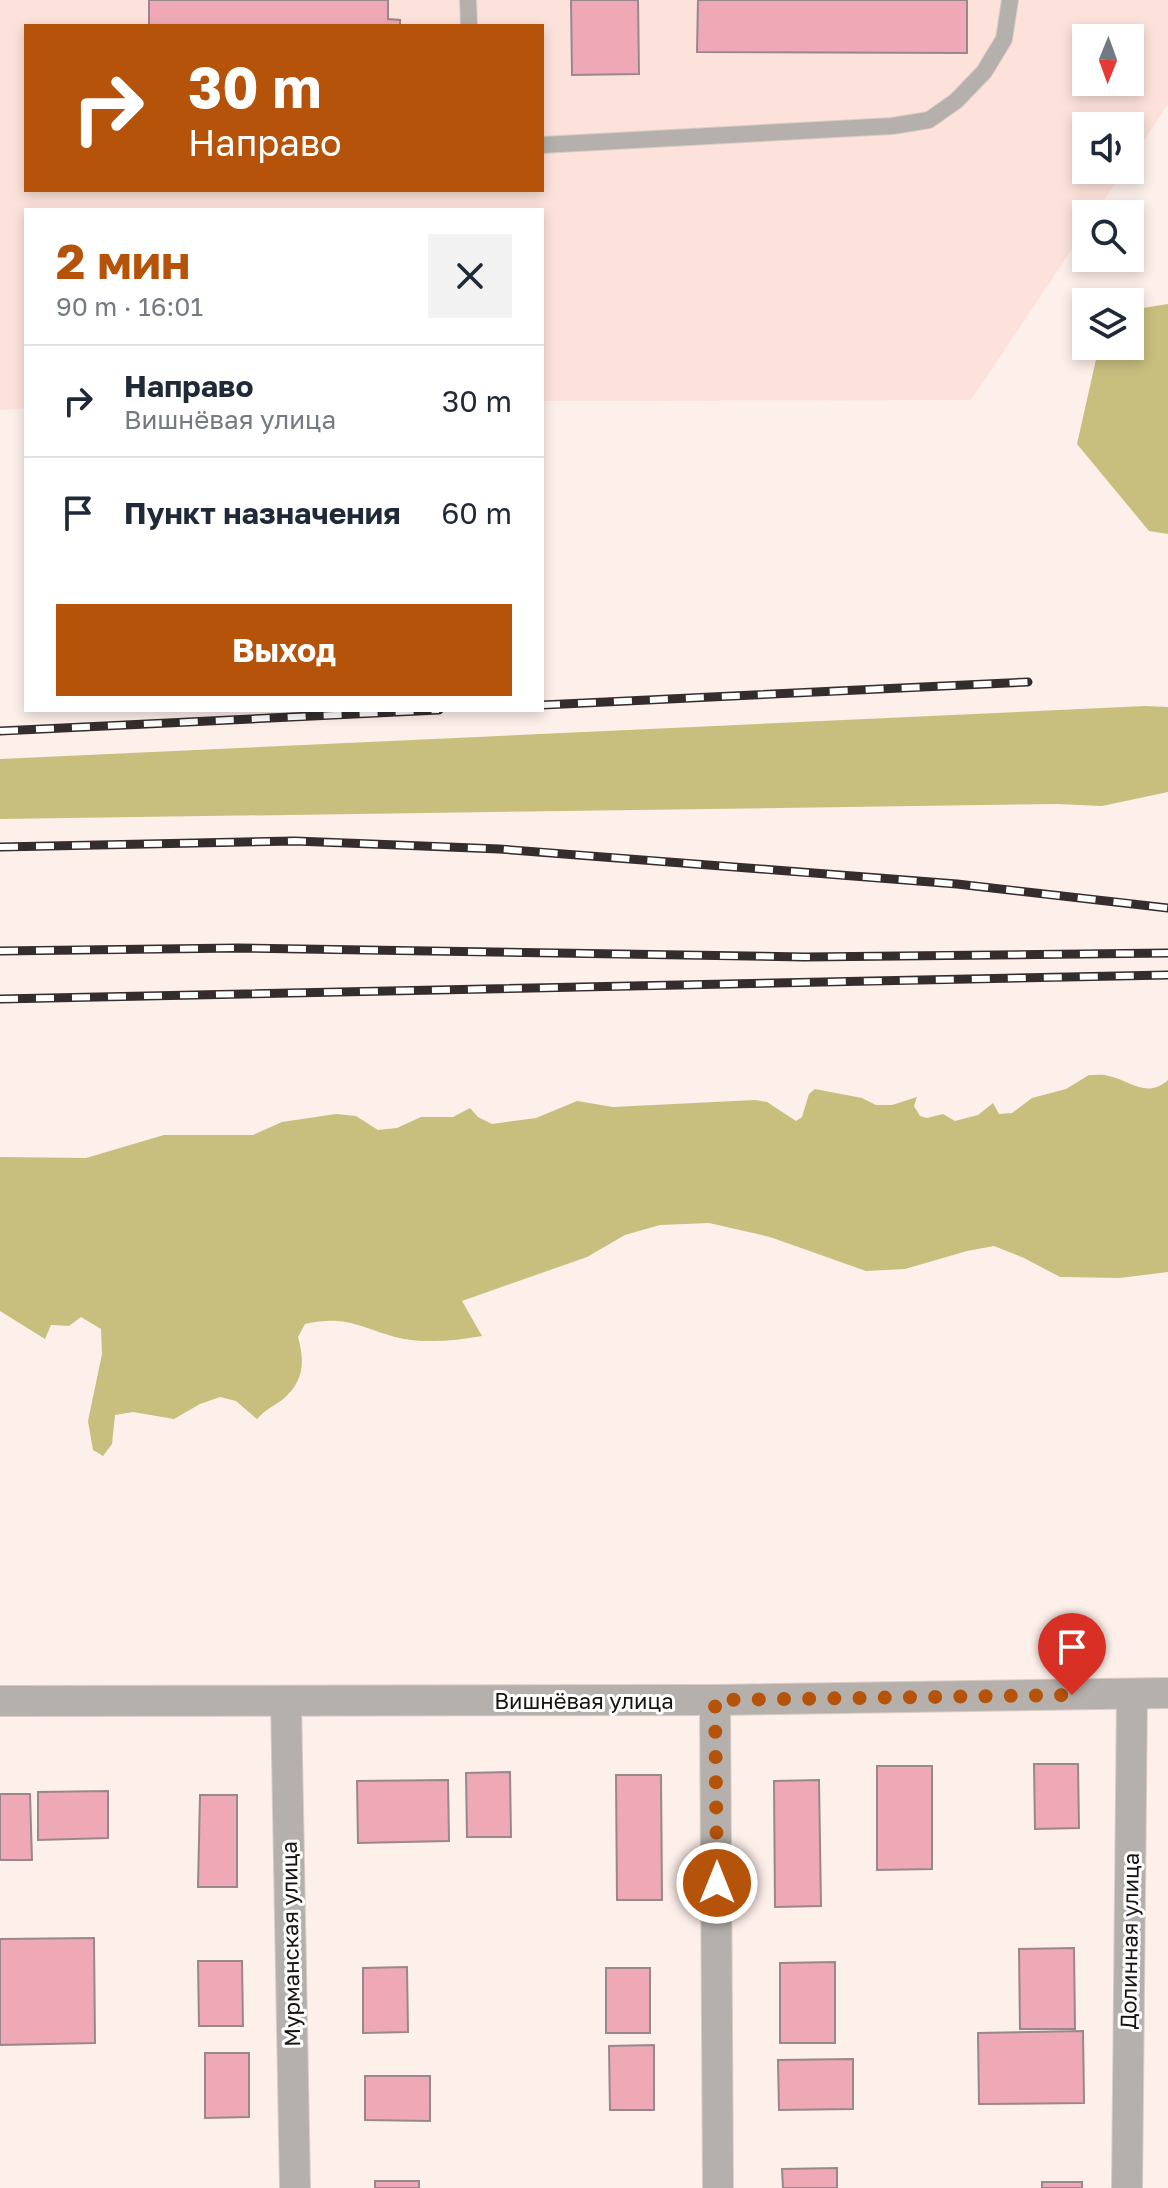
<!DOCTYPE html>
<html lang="ru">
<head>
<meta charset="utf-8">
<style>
  body { margin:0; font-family:"Golos Text",sans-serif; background:#f2f2f3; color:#1f2937; height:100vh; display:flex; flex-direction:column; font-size:30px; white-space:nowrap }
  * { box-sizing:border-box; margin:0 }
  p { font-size:26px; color:#747a83 }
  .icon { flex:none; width:44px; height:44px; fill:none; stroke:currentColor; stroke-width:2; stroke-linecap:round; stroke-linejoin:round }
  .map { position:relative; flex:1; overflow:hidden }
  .drawer { position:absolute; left:24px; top:208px; width:520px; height:504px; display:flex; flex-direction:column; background:#fff; border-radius:0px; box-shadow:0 4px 12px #0003 }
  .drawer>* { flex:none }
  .hud { position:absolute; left:24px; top:24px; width:520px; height:168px; border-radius:0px; box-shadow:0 4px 12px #0003; background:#b45309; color:#fff; overflow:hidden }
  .needle { width:52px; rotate:181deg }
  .controls { position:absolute; left:1072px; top:24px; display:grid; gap:16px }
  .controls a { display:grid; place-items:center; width:72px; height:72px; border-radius:0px; background:#fff; box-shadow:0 4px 12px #0003; font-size:40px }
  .pin { position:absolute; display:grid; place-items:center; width:68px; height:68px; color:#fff; margin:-82px -34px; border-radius:50% 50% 50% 0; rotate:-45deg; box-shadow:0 0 8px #0007 }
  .pin .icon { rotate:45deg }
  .me { position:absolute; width:88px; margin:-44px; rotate:0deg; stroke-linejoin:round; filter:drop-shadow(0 0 6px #0008) }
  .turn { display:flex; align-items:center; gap:28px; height:168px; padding:0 32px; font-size:36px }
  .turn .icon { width:104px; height:104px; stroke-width:2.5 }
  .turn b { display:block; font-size:56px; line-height:68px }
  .round { display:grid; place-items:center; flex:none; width:84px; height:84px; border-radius:0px; background:#f2f2f3 }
  .overview { display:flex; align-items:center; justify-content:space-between; height:136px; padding:0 32px }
  h1 { font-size:48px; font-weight:700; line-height:60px; color:#b45309 }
  .cta { display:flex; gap:16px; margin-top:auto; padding:16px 32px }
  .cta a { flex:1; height:92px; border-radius:0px; background:#b45309; color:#fff; font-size:32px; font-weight:700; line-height:92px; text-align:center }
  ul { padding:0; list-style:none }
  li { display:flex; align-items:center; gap:24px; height:112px; padding:0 32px; border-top:2px solid #e0e1e3 }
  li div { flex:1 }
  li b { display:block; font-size:30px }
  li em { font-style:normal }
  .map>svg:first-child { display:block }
  .built { fill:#fce2da; fill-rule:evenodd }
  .forest { fill:#c8bf7e }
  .building { fill:#efa8b6; stroke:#98888b; stroke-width:2 }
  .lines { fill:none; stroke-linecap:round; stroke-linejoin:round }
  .service-casing { stroke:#d9ccc7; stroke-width:18 }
  .minor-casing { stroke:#d9ccc7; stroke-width:32 }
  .service { stroke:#b5b0ab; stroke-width:16 }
  .minor { stroke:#b5b0ab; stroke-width:30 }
  .rail-casing { stroke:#342d2b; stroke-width:9 }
  .rail { stroke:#fff; stroke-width:6; stroke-dasharray:18; stroke-linecap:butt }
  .route { stroke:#b45309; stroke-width:14; stroke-dasharray:0 25.2 }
  .labels { text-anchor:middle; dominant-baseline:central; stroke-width:6; stroke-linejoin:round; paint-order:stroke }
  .street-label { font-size:22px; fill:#191311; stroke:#fff }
</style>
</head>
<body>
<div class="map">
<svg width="1168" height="2188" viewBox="0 0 1168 2188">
  <rect width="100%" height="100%" fill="#fdefea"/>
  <path class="built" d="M0,0H1168V104L1130,162V126H1086V170H1124L1095,214H1086V228L971,400L542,401V210H26V408L0,410ZM26,26H542V190H26ZM1086,38H1130V82H1086Z"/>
  <g class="forest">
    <polygon points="1168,304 1168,534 1149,531 1077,444 1099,346 1130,346 1130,310"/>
    <polygon points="1145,706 1168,707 1168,792 1102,806 1057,804 0,819 0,759"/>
    <path d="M1089,1075C1095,1075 1103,1074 1109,1076C1131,1081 1147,1099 1168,1080V1272L1120,1278L1060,1277L1024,1258L994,1246L967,1251L905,1269L866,1271L770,1237L709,1223L660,1225L625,1235L587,1257L462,1301L482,1336C453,1341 424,1344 395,1337C359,1327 346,1315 305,1324L298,1337C305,1362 304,1382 282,1400C272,1407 265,1410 257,1419L236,1401L220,1397L200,1404L174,1419L133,1412L115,1415L112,1444L103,1456L93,1450L88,1421L102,1354L101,1329L81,1317L69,1326L51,1325L45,1339L0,1311V1157L86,1158L164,1135H253L282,1122L336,1114L356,1116L378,1130L397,1128L421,1117H453L470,1108L478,1117L492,1124L536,1118L577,1101L613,1107L755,1100L767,1102L796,1121L802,1117L809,1094L815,1089L862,1098L876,1105H892L917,1097L914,1106L920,1116L927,1118L943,1114L955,1121L978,1115L993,1103L999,1114L1012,1113L1032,1098L1066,1089Z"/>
  </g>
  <g class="building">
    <polygon points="149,0 388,0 388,19 400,20 400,26 149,26"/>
    <polygon points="571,0 638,0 639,74 572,75"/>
    <polygon points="698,0 967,0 967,53 697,52"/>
    <polygon points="1034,1764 1078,1764 1079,1828 1035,1829"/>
    <polygon points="877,1766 932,1766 932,1869 877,1870"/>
    <polygon points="510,1772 511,1837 467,1837 466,1773"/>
    <polygon points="616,1775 661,1775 662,1900 617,1900"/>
    <polygon points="448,1780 449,1841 358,1843 357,1781"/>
    <polygon points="819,1780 821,1906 775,1907 774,1781"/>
    <polygon points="108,1791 108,1838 38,1840 38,1792"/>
    <polygon points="0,1794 30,1794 32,1860 0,1860"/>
    <polygon points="200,1795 237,1795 237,1887 198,1887"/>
    <polygon points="94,1938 95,2043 0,2045 0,1939"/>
    <polygon points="1074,1948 1075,2029 1020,2029 1019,1949"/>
    <polygon points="198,1961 242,1961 243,2026 199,2026"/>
    <polygon points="835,1962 835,2043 780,2043 780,1963"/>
    <polygon points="407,1967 408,2032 363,2033 363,1968"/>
    <rect x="606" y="1968" width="44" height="65"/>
    <polygon points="1083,2031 1084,2103 979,2104 978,2033"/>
    <polygon points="654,2045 654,2110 610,2110 609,2046"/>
    <polygon points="205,2053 249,2053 249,2117 205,2118"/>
    <polygon points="853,2059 853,2109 779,2110 778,2060"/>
    <polygon points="365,2076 430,2076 430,2121 365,2120"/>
    <polygon points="837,2168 837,2188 783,2188 782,2169"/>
    <rect x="375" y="2181" width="44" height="7"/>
    <rect x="1042" y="2182" width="40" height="6"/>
  </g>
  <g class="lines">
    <defs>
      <g id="service">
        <polyline points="468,0 469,26"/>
        <polyline points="542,145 892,126 929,120 956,101 984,72 1004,39 1010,0"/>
      </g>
      <g id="minor">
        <polyline points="715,1700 718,2188"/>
        <polyline points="0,1701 715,1700 1168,1693"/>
        <polyline points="286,1701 295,2188"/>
        <polyline points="1127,2188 1132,1694"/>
      </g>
    </defs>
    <use href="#service" class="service-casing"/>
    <use href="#minor" class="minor-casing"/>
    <use href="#service" class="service"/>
    <use href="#minor" class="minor"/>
    <defs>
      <g id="rail">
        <polyline points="542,705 1028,682"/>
        <polyline points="0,731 439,710"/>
        <polyline points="0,847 295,841 499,849 957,884 1168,908"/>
        <polyline points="0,951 238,948 805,957 1168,953"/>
        <polyline points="0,999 1168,975"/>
      </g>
    </defs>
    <use href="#rail" class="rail-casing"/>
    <use href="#rail" class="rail"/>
  </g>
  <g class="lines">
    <polyline class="route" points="717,1883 715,1700 1072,1695"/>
  </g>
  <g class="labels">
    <g class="street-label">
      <text x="584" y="1700">Вишнёвая улица</text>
      <text transform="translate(1129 1941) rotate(-89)">Долинная улица</text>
      <text transform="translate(290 1944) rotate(-91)">Мурманская улица</text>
    </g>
  </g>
</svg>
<div class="controls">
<a><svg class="needle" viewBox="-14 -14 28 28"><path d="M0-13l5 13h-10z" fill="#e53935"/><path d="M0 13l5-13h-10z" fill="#747a83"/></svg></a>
<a><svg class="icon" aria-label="sound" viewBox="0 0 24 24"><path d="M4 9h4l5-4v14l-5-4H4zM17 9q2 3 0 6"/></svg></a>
<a><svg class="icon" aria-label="search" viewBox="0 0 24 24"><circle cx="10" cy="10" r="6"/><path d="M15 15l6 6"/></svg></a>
<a><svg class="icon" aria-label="layers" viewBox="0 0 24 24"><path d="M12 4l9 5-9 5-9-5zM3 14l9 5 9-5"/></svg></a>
</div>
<div class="pin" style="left:1072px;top:1695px;background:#d93025"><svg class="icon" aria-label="arrive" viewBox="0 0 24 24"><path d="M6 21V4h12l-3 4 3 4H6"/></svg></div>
<svg class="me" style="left:717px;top:1883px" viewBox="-20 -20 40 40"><circle r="17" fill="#b45309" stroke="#fff" stroke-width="3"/><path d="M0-11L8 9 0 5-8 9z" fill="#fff"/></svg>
<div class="hud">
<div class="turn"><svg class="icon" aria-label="right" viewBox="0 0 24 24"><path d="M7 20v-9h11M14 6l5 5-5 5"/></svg><div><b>30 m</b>Направо</div></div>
</div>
<section class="drawer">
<div class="overview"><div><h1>2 мин</h1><p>90 m · 16:01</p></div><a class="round"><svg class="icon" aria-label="close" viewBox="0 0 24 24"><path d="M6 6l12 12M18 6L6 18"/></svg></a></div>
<ul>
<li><svg class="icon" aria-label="right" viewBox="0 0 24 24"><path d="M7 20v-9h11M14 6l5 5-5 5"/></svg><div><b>Направо</b><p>Вишнёвая улица</p></div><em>30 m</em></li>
<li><svg class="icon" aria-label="arrive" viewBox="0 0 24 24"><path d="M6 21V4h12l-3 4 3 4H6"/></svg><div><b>Пункт назначения</b></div><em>60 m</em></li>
</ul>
<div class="cta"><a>Выход</a></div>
</section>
</div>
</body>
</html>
